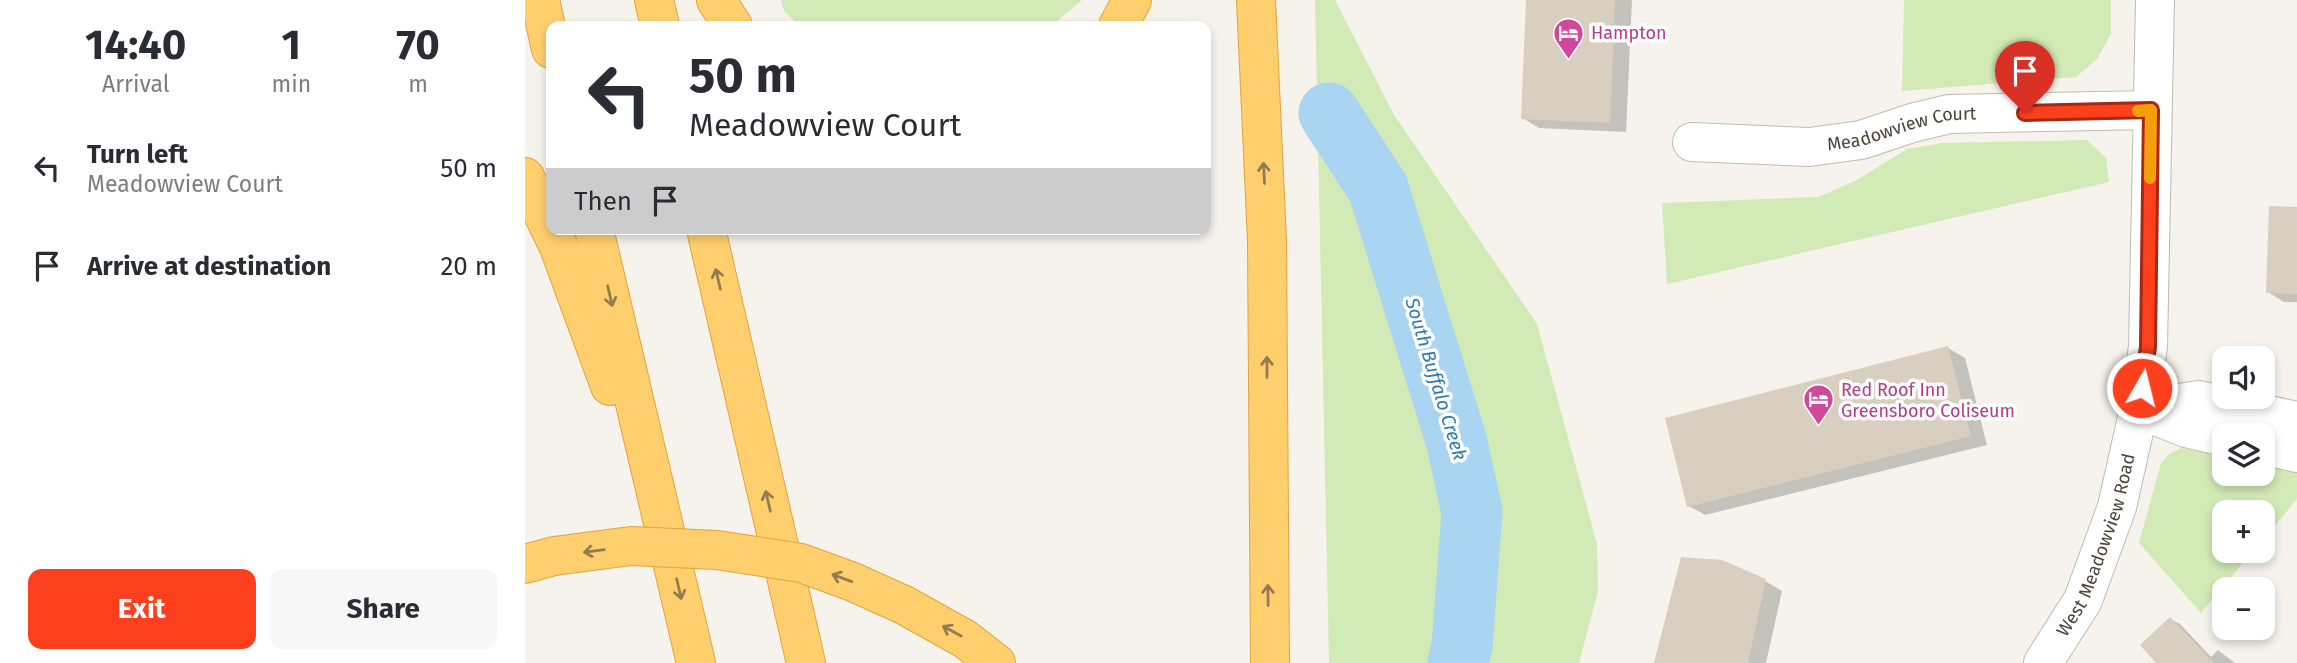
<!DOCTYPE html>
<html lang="en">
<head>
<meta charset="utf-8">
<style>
  body { margin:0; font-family:"Fira Sans",sans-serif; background:#f7f7f7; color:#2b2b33; height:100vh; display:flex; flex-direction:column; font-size:26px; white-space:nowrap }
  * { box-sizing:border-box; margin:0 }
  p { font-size:23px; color:#7c7c81 }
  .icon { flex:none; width:38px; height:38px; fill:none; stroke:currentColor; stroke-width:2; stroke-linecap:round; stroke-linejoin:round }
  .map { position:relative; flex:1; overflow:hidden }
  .drawer { display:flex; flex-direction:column; background:#fff; width:525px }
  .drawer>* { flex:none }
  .guide { position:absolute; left:21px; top:21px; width:665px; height:214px; border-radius:14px; box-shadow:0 4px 10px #0003; background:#fff; color:#2b2b33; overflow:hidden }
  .controls { position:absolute; left:1687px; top:346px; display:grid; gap:14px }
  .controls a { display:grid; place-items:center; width:63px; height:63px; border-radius:14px; background:#fff; box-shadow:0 4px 10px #0003; font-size:35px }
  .pin { position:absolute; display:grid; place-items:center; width:60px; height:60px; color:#fff; margin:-72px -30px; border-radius:50% 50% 50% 0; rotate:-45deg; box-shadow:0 0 7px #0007 }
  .pin .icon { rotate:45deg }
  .me { position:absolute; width:77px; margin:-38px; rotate:8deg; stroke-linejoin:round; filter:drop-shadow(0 0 5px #0008) }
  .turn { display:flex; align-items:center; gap:24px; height:147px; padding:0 28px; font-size:32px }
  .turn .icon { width:91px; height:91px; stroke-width:2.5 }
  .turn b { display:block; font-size:49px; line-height:60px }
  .then { display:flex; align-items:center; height:66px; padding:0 28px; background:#0003; gap:14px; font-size:26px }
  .eta { display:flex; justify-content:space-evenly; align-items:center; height:119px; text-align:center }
  .eta b { font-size:42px; font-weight:700; line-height:49px }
  .button { display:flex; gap:14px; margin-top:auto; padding:14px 28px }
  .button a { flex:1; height:80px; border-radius:14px; background:#fc3f1d; color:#fff; font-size:28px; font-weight:700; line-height:80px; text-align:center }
  .button a+a { background:#f7f7f7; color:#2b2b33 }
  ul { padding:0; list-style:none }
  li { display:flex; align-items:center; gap:21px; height:98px; padding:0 28px }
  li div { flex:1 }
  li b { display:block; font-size:26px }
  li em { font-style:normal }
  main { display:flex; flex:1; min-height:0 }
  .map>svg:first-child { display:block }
  .green { fill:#d2eab5 }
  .shadow { fill:#0003 }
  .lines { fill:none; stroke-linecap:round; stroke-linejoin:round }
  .river { stroke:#a9d4f2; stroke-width:61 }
  .building { fill:#d8cfc1 }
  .minor-casing { stroke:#c2bbae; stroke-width:40 }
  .tertiary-casing { stroke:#c2bbae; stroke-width:40 }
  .motorway-casing { stroke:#e0a43c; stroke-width:40 }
  .minor { stroke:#fff; stroke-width:38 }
  .tertiary { stroke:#fff; stroke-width:38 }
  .motorway { stroke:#ffcf6e; stroke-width:38 }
  .motorway-bridge-casing { stroke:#e0a43c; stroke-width:40; stroke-linecap:butt }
  .motorway-bridge { stroke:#ffcf6e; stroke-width:38 }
  .oneway { stroke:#937c4e }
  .route-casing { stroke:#a42913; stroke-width:18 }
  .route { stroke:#fc3f1d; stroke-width:12 }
  .slow { stroke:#f59e0b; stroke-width:12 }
  .labels { text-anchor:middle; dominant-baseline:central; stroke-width:7; stroke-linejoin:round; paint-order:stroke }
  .hotel-label { font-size:18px; fill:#b23c85; stroke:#fff; text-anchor:start }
  .street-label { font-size:18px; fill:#4b4439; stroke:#fff }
  .water-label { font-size:19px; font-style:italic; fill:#2e7ab2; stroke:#fff }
</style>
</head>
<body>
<main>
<section class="drawer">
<div class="eta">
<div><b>14:40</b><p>Arrival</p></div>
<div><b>1</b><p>min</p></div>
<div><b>70</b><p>m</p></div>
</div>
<ul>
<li><svg class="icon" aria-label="left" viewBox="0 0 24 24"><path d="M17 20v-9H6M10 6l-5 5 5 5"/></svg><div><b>Turn left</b><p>Meadowview Court</p></div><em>50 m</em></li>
<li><svg class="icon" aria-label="arrive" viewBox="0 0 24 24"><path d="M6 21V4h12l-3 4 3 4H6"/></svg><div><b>Arrive at destination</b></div><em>20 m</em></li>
</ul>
<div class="button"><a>Exit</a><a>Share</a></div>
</section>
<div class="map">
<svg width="1772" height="663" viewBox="0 0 1772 663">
  <rect width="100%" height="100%" fill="#f6f3ec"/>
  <g class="green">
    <polygon points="256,0 557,0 526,26 275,26 259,11"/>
    <polygon points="790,0 810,0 869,115 1012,324 1072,544 1073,591 1054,663 804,663"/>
    <polygon points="1379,0 1586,0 1586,34 1572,59 1551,77 1377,91"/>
    <polygon points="1562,140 1581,158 1584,182 1142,284 1137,203 1293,197 1332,180 1382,149 1417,143"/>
    <polygon points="1656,448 1699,456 1699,474 1738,474 1738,462 1772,468 1772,499 1738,540 1738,513 1699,513 1699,551 1728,551 1676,613 1614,543 1636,463 1644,454"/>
  </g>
  <g class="shadow">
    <polygon points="1002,0 1107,0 1101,132 1014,128 998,118"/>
    <polygon points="1746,208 1772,209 1772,302 1759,302 1743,292"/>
    <polygon points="1423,348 1440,358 1462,445 1180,515 1164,506"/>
    <polygon points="1240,581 1257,591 1241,663 1131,663"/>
    <polygon points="1645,619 1655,624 1686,657 1693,650 1710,663 1634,663"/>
  </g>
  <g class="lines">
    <polyline class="river" points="804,113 853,188 932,443 947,512 937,646 933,663"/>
  </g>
  <g class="building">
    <polygon points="1001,0 1090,0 1085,123 996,119"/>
    <polygon points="1744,206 1772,207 1772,294 1741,293"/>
    <polygon points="1423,346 1446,436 1162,507 1140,418"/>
    <polygon points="1156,557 1197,560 1241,579 1223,663 1129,663"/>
    <polygon points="1645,617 1689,663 1631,663 1615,645"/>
  </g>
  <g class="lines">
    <defs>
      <g id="minor">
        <path id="s1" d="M1167,142L1284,147L1336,140L1387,123L1424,114L1626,110"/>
        <polyline points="1614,409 1674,400 1772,421"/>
        <polyline points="1616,410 1661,428 1699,437"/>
        <polyline points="1738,445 1772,453"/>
      </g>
      <g id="tertiary">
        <path id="s2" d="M1518,663L1558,600L1592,507L1614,409L1623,347L1630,0"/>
      </g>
      <g id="motorway">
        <polyline points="15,0 26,49"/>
        <polyline points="129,0 135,26"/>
        <polyline points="191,0 208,26"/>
        <polyline points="731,0 742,241 745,663"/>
        <polyline points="593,26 607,0"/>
        <polyline points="0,177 34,247 85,386"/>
        <polyline points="69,229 171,663"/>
        <polyline points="181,229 281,663"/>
        <polyline points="0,564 29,556"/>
        <polyline points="379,605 440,639 471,663"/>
      </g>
    </defs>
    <use href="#minor" class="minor-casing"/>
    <use href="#tertiary" class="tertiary-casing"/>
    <use href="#motorway" class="motorway-casing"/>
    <use href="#minor" class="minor"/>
    <use href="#tertiary" class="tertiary"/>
    <use href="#motorway" class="motorway"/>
    <defs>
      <polyline id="motorway-bridge" points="29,556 106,546 192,550 276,563 328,582 379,605"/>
    </defs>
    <use href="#motorway-bridge" class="motorway-bridge-casing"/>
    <use href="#motorway-bridge" class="motorway-bridge"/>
  </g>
  <defs><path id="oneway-shaft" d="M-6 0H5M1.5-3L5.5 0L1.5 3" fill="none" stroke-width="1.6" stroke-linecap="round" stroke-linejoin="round" transform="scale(1.75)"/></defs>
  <g class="oneway">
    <use href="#oneway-shaft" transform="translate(739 173) rotate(-93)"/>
    <use href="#oneway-shaft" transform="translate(193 279) rotate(-103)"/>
    <use href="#oneway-shaft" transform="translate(85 296) rotate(77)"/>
    <use href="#oneway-shaft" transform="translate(742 367) rotate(-90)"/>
    <use href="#oneway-shaft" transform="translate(243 501) rotate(-103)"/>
    <use href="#oneway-shaft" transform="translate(69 551) rotate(173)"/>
    <use href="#oneway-shaft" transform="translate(317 578) rotate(-160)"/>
    <use href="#oneway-shaft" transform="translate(154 589) rotate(77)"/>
    <use href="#oneway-shaft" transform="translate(743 595) rotate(-91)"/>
    <use href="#oneway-shaft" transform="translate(427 631) rotate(-151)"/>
  </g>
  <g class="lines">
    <defs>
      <polyline id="route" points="1500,113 1626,110 1623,347 1617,388"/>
    </defs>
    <use href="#route" class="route-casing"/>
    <use href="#route" class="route"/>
    <polyline class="slow" points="1613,111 1626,110 1625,178"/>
  </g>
  <defs>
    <symbol id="hotel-pin" viewBox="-11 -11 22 30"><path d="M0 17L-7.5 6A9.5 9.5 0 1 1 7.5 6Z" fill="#d1479c" stroke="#fff"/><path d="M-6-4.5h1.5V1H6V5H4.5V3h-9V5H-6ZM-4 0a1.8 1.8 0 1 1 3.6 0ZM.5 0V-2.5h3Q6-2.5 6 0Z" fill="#fff"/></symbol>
  </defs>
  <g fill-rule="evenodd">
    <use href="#hotel-pin" x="1026" y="16" width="35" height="47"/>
    <use href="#hotel-pin" x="1276" y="382" width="35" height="47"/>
  </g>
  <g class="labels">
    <g class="hotel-label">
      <text x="1066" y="33">Hampton</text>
      <text x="1316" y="390">Red Roof Inn<tspan x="1316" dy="21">Greensboro Coliseum</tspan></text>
    </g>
    <g class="street-label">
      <text stroke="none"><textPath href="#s1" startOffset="212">Meadowview Court</textPath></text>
      <text stroke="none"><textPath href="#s2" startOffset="131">West Meadowview Road</textPath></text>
    </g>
    <g class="water-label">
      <text transform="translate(911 379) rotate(73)">South Buffalo Creek</text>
    </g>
  </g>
</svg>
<div class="controls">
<a><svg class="icon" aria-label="sound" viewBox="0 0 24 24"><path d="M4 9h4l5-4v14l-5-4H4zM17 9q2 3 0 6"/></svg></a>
<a><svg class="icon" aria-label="layers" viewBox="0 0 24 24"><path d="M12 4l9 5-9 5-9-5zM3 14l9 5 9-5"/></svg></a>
<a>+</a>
<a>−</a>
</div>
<div class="pin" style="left:1500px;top:113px;background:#d93025"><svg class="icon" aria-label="arrive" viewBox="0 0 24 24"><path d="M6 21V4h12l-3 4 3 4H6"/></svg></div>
<svg class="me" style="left:1617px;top:388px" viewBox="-20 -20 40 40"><circle r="17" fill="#fc3f1d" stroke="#fff" stroke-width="3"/><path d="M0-11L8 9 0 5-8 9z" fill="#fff"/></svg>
<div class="guide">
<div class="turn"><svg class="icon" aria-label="left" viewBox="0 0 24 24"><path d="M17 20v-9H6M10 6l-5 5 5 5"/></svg><div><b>50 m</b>Meadowview Court</div></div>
<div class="then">Then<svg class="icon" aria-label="arrive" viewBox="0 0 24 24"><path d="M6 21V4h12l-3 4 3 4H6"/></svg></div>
</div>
</div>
</main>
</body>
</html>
